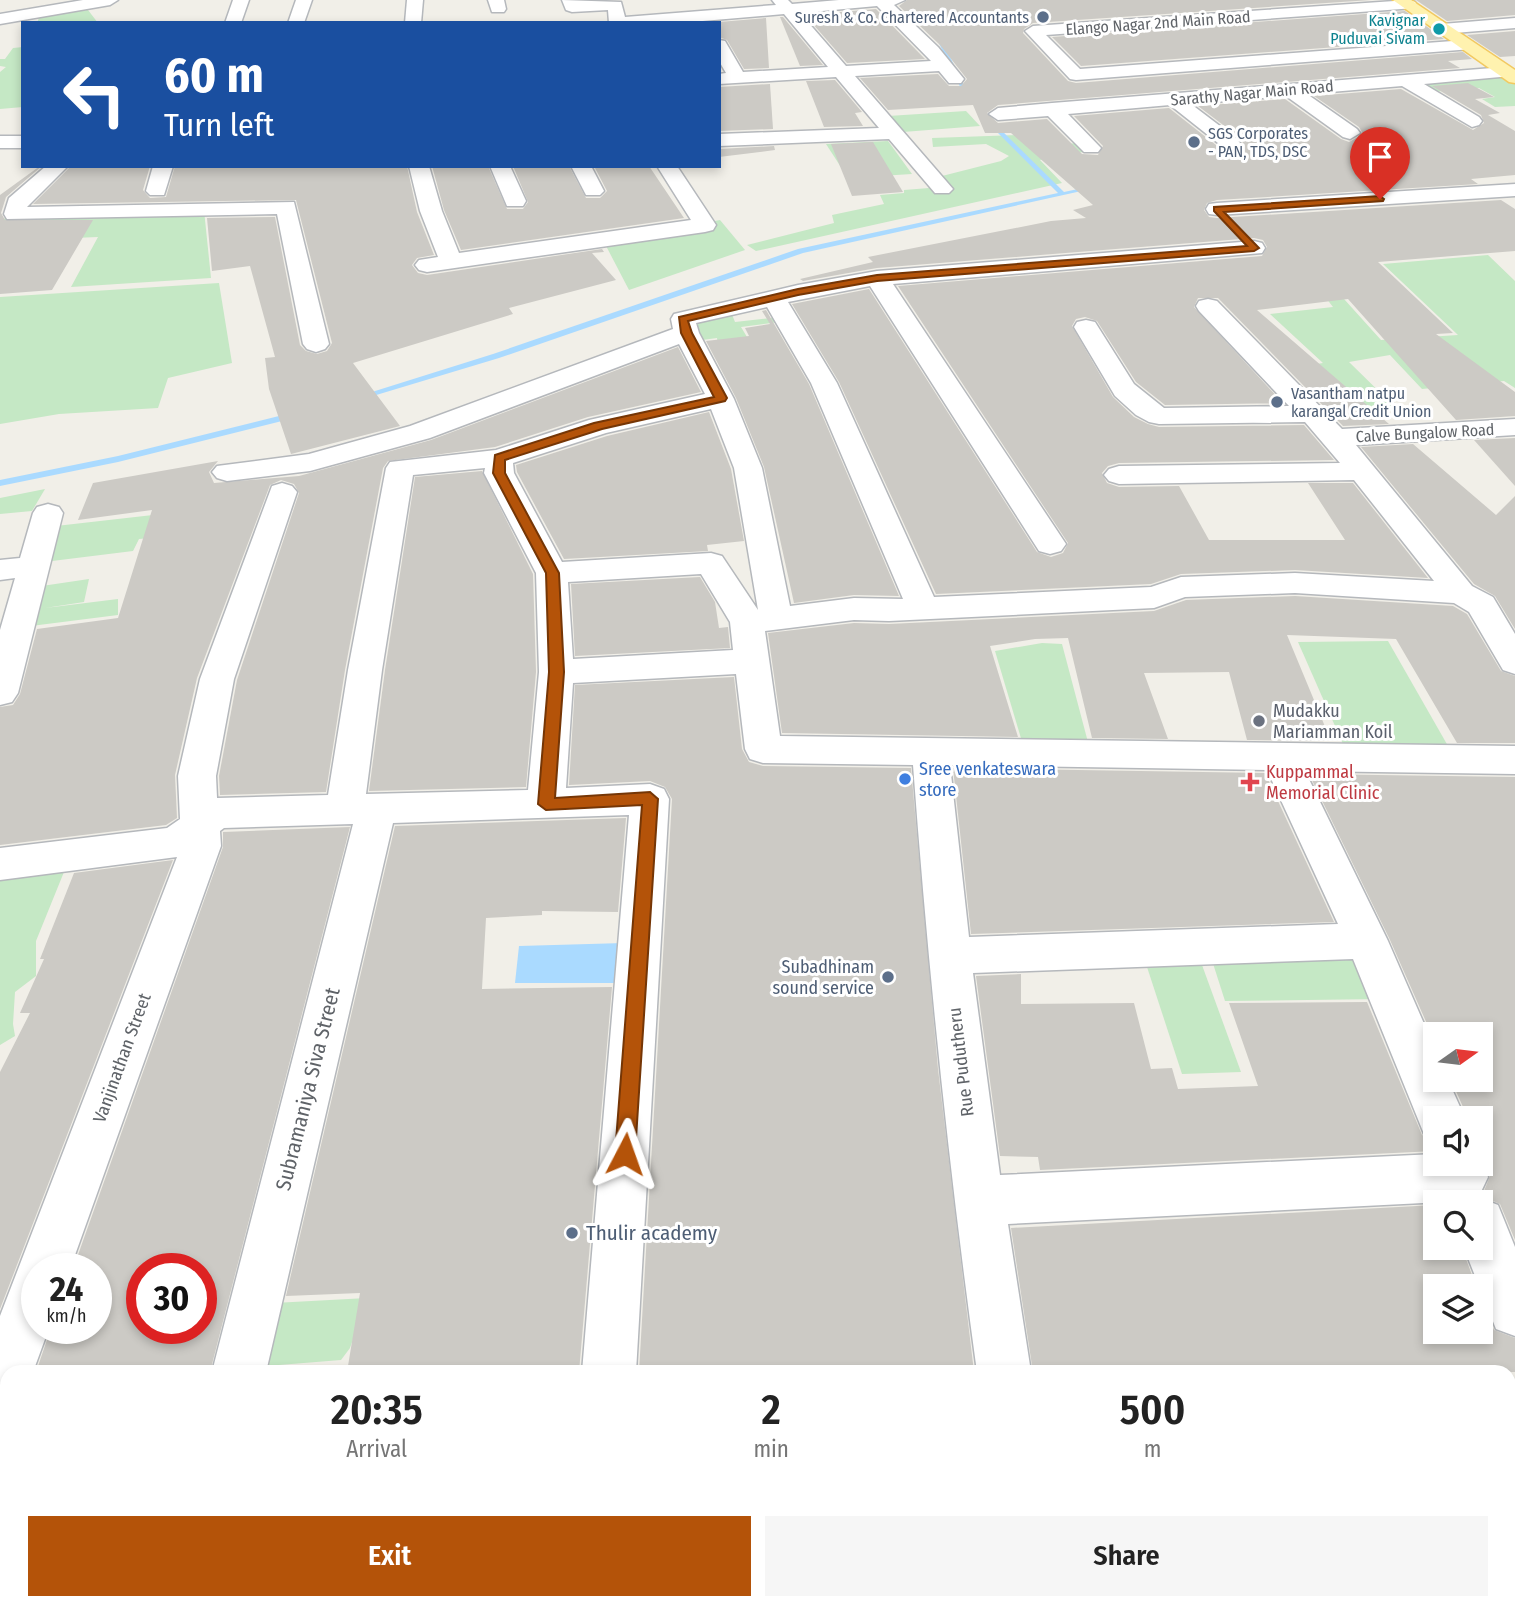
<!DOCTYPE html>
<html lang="en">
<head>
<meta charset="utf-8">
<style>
  body { margin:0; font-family:"Fira Sans Condensed",sans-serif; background:#f6f6f6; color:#222; height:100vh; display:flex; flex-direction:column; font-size:26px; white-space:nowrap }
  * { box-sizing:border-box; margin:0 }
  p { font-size:23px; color:#767676 }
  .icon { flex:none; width:38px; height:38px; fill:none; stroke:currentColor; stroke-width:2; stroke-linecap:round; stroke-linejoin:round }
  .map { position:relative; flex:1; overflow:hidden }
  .side { position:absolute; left:0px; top:1365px; width:1516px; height:245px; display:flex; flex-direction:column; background:#fff; border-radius:21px 21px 0 0; box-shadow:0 4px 10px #0003 }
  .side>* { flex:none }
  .banner { position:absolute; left:21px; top:21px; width:700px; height:147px; border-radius:0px; box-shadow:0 4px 10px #0003; background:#1a4fa0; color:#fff; overflow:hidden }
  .needle { width:46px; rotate:76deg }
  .buttons { position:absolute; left:1423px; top:1022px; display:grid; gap:14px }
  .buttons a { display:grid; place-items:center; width:70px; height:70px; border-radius:0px; background:#fff; box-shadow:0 4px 10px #0003; font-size:35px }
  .speed { position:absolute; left:21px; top:1253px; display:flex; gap:14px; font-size:35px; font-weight:700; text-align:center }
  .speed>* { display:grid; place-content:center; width:91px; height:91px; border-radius:50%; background:#fff; box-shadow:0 4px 10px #0003; line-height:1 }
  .speed small { font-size:18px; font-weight:400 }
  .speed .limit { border:10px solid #d22; background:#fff; color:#111 }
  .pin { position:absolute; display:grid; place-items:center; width:60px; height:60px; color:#fff; margin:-72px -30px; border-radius:50% 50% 50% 0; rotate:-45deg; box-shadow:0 0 7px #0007 }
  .pin .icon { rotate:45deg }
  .me { position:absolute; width:77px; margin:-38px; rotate:4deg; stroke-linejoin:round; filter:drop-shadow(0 0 5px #0008) }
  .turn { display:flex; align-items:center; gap:24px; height:147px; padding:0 28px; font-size:32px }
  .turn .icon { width:91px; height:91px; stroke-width:2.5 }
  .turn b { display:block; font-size:49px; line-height:60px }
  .eta { display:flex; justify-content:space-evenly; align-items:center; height:119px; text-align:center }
  .eta b { font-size:42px; font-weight:600; line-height:49px }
  .action { display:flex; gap:14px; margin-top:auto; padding:14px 28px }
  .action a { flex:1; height:80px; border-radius:0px; background:#b45309; color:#fff; font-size:28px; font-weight:600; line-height:80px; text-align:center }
  .action a+a { background:#f6f6f6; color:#222 }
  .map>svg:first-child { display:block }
  .green { fill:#c5e8c5 }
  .water { fill:#aadaff }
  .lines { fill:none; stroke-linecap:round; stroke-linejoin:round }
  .stream { fill:#aadaff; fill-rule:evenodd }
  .building { fill:#cccac5; fill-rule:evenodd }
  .minor-casing { stroke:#b5b8bc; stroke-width:3 }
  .major-casing { stroke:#f2c960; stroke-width:3 }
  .minor { fill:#fff; fill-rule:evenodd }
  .major { fill:#fff2af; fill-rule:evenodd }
  .route { fill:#b45309; stroke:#753606; stroke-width:2 }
  .service-dot { fill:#5c6f8a; stroke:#fff; stroke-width:2.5 }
  .culture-dot { fill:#0f9aa8; stroke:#fff; stroke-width:2.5 }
  .worship-dot { fill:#6b7280; stroke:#fff; stroke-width:2.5 }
  .shop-dot { fill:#3f7fe0; stroke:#fff; stroke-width:2.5 }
  .health-dot { fill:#e0444e; stroke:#fff; stroke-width:2.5 }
  .labels { text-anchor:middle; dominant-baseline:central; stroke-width:6; stroke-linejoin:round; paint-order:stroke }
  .far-service-label { font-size:16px; fill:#4e5e75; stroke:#fff; text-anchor:start }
  .far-culture-label { font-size:16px; fill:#0d838f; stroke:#fff; text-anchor:end }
  .far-street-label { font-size:16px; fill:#5f6368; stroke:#fff }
  .worship-label { font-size:18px; fill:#5b616d; stroke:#fff; text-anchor:start }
  .shop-label { font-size:18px; fill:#366cbe; stroke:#fff; text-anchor:start }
  .health-label { font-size:18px; fill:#be3a42; stroke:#fff; text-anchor:start }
  .service-label { font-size:18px; fill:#4e5e75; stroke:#fff; text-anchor:end }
  .street-label { font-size:18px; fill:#5f6368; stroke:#fff }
  .near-street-label { font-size:21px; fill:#5f6368; stroke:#fff }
  .near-service-label { font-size:21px; fill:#4e5e75; stroke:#fff; text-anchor:start }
</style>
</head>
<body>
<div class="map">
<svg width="1515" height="1610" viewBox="0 0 1515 1610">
  <rect width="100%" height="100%" fill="#f1efe8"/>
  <g class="green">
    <polygon points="88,10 98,23 37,23 40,15"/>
    <polygon points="23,47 23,107 0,109 0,72 6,67 0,66 0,59 5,59 13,48"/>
    <polygon points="1502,75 1515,82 1515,106 1495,107 1482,99 1495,97 1479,88 1432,92 1410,82"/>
    <polygon points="966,111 980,126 903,132 888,116"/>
    <polygon points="1017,135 1030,149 1076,143 1088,151 1040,160 1062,183 756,251 747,245 834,223 832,215 884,204 880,195 904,193 904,190 929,188 941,192 951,189 942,176 1001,161 1009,156 986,144 933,147 932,138"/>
    <polygon points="888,141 912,174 848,178 826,144"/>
    <polygon points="204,210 211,278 71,287 98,237 0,241 0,223 6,217"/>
    <polygon points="720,220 745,250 629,290 604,242"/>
    <polygon points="1488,255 1515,281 1515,388 1504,381 1422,389 1390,355 1349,362 1398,410 1332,414 1293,368 1323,363 1270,314 1333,307 1302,267 1316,268 1381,340 1458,335 1383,264"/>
    <polygon points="219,283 232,363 168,378 158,408 59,414 0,424 0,297"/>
    <polygon points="731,312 735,322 781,317 786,321 741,327 750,342 718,346 717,338 695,341 686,320"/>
    <polygon points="45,489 32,511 0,514 0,498"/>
    <polygon points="197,510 189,535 139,539 133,551 44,562 56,526"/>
    <polygon points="89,579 84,602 45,608 118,599 118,615 23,627 35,587"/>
    <polygon points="1388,641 1452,753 1346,751 1298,642"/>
    <polygon points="1042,643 1062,644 1089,746 1023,745 995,651"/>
    <polygon points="66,867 36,941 36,976 15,992 13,1024 15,1036 0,1045 0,877"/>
    <polygon points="1363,945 1383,999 1225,1001 1209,951"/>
    <polygon points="1202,965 1241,1072 1182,1074 1147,967"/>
    <polygon points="367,1298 350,1348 341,1360 253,1367 274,1303"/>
    <polygon points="819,1603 1440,1603 1442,1610 820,1610"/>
  </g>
  <polygon class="water" points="624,943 619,983 515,983 519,946"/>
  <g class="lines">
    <g class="stream">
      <polygon points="934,33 939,34 971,100 966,99"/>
      <polygon points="989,122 993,122 1064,192 1092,186 1095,188 803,253 499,358 363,399 356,397 493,354 798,249 1058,193 989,124"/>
      <polygon points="295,412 298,413 298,417 118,462 0,486 0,480 118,456"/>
    </g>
  </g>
  <g class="building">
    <polygon points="907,0 1371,0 1033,23 1024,29 1023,33 1068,81 1076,83 1463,52 1472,59 1448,61 1460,68 998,105 987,113 998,123 1047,119 1082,154 1098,155 1103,146 1074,116 1169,108 1221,149 1237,150 1243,143 1239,137 1198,106 1285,99 1341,139 1349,142 1363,134 1359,127 1314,96 1401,89 1473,130 1484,123 1481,115 1432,86 1468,83 1494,97 1475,99 1500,113 1488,115 1515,131 1515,175 1471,179 1478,184 1217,200 1207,203 1204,210 1209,217 1217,218 1501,200 1515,209 1515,251 1378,262 1453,333 1436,334 1515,392 1515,416 1456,420 1348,299 1257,310 1389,424 1343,426 1218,298 1198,298 1194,307 1283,403 1165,405 1136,382 1097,321 1085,317 1076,319 1072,326 1113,397 1134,417 1148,424 1159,427 1304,425 1334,460 1119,463 1108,466 1102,473 1107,483 1119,487 1179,486 1209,540 1345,540 1308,483 1353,483 1428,578 1295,570 1181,574 1151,584 936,594 839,382 792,304 869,289 1037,552 1051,557 1063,553 1068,543 898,286 1262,256 1267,247 1263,240 1254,238 877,268 803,281 800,279 873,262 868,257 1051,221 1086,218 1073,210 1093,205 1011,133 985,133 973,105 888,110 860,78 938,74 949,86 961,86 967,79 940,45 899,6"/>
    <polygon points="1416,0 1515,0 1515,15 1447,21"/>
    <polygon points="876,9 925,59 847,63 805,15"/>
    <polygon points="1405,11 1444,39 1081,66 1052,37"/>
    <polygon points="780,17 783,17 823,65 800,66"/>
    <polygon points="766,18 769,68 744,69 727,40 719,37 719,22"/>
    <polygon points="1515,31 1515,56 1500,57 1467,35"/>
    <polygon points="835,80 862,112 855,113 863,126 824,127 806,81"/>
    <polygon points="770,84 773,129 719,131 719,87"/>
    <polygon points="873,142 903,192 852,196 831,144"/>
    <polygon points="774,146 775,150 719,157 719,149"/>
    <polygon points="40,166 42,166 6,197 1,213 5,220 93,220 52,290 0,294 0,195"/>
    <polygon points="71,166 150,166 143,190 150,198 166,197 175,166 407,166 417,212 434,255 417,258 412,265 418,273 427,275 602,249 604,252 592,253 616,280 509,308 513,314 353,363 400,426 291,454 269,389 265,358 275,357 250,266 212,271 207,218 275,217 300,345 306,351 317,354 327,351 332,343 296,200 33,204"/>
    <polygon points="432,166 488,166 507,209 523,209 528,202 513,166 569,166 586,198 600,198 607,191 594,166 649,166 684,218 461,250 444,210"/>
    <polygon points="766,310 809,384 899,596 854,595 794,603 764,467 736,398 706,341 749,336 745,328 770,324 762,311"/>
    <polygon points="678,347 701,392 588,417 495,447 388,461 383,468 345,670 326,792 220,795 219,776 237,680 299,493 294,484 281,480 270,485 197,678 175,775 177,818 166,825 0,845 0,707 13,705 20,694 37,629 118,618 152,510 78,520 93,483 218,461 209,472 214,483 299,476 431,440"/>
    <polygon points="709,412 731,469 744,541 707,545 708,551 564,559 517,472 516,465 607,436"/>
    <polygon points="1515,438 1515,486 1474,440"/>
    <polygon points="1413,444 1496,515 1515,496 1515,629 1495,596 1474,584 1361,447"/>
    <polygon points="482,471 533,574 536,672 526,787 369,791 385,670 415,477"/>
    <polygon points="700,577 715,602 719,628 728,627 730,648 575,656 571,584"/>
    <polygon points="1295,596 1453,606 1467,614 1501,671 1515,676 1515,743 1457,743 1396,639 1287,635 1331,741 1247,740 1229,672 1144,673 1168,739 1092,738 1068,638 1035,639 990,646 1018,737 782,733 768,633 854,623 889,624 1154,611 1186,600"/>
    <polygon points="734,677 742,749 749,762 763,766 911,768 938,1069 974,1372 639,1372 672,799 665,787 650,781 569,785 575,685"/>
    <polygon points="953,768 1265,773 1334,922 971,934"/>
    <polygon points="1309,774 1515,777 1515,1240 1500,1204 1482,1196 1490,1176 1480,1157 1480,1118 1468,1118 1451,1080 1480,1080 1480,1034 1435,1034 1435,1042 1390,940"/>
    <polygon points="626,818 618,912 542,911 542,915 486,918 482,989 612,987 579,1372 347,1372 360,1293 286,1296 395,826"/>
    <path d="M350,827L210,1372H36L51,1328H96V1269H73L223,847V832ZM142,1269H201V1328H142Z"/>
    <polygon points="173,860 0,1309 0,1072 30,1013 20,1013 44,959 40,959 74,873"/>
    <polygon points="1021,974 1021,1004 1134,1003 1151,1069 1172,1068 1178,1089 1258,1086 1229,1003 1367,1002 1422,1135 1435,1140 1435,1151 1040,1170 1038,1157 1000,1156 976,976"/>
    <polygon points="1435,1205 1435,1248 1462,1248 1476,1286 1435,1286 1435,1332 1480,1332 1480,1297 1494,1330 1515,1338 1515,1372 1033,1372 1011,1228"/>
  </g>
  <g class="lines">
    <defs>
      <g id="minor">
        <polygon points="83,0 118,0 110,5 0,24 0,14"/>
        <polygon points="233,0 249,0 241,23 225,23"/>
        <polygon points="296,0 312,0 304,23 288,23"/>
        <polygon points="407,0 423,0 421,23 405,23"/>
        <polygon points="488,0 504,0 506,9 504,12 492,12"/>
        <path d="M562,0L621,2L625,17L776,5L772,0H788L792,4L839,0H905L894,5L938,47L964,79L961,83H949L939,71L855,76L953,189L949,193H935L889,139L719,146V134L879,128L836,77L719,84V74L726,73L719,61V40L725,41L743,72L828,67L784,14L679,23H609L608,10L572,12L566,10ZM877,6L931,61L846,66L800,13Z"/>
        <polygon points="1409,0 1415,2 1417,5 1415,8 1046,35 1080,69 1466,40 1474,45 1472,49 1076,80 1070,79 1025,31 1033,26"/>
        <polygon points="1515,18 1515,28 1442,34 1434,29 1442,24"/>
        <polygon points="1505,67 1511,68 1514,72 1511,76 1424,84 1479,117 1482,121 1479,125 1472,127 1402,86 1307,94 1357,129 1360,133 1350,139 1343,137 1286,96 1191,104 1237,139 1240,143 1237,147 1223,147 1170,105 1068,114 1101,148 1098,152 1084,152 1048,116 998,120 989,114 998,108 1052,103"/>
        <rect x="0" y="136" width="23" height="12"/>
        <polygon points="46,166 68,166 27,207 294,202 329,344 325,349 316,352 307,349 303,344 277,214 7,219 4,214 9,198"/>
        <polygon points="153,166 173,166 164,195 150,195 146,191"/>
        <polygon points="409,166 429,166 442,211 459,253 691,220 657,166 677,166 716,225 713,230 705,232 427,272 419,270 415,265 419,260 438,257 420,211"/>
        <polygon points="490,166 510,166 526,201 523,206 507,206"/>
        <polygon points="571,166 591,166 604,191 600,195 586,195"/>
        <polygon points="1515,184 1515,196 1217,215 1209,214 1206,209 1209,204 1217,203"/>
        <path d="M1254,241L1262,243L1265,248L1262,253L893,284L1066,544L1061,551L1050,554L1039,551L870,286L788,302L837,383L934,597L1151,587L1181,577L1295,573L1434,581L1354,480L1119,484L1109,481L1104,475L1109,469L1119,466L1340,463L1305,422L1159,424L1149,422L1136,415L1115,396L1074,327L1077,322L1086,320L1095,322L1134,384L1164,408L1289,406L1199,311L1196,306L1199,301L1208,299L1217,301L1342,429L1515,419V435L1356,445L1472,586L1493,597L1515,634V674L1503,670L1469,612L1454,603L1295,593L1185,597L1154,608L889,621L854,620L765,631L780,736L1515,746V774L1305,771L1388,941L1435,1049V1080H1448L1465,1118H1435V1138L1424,1134L1353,959L973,973L1000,1175L1435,1154V1164H1480V1160L1488,1177L1480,1194L1463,1201L1008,1224L1031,1372H977C949,1170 928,968 913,765L763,763L750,759L745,749L736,674L573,683L566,788L650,784L664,789L669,799L636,1372H582L629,815L393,823L266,1372H212L353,824L224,828L220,831L221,846L70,1269H37V1328H49L33,1372H7V1412L0,1414V1316L177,857L0,880V848L167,828L180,819L178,776L200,679L272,486L282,483L292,486L297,492L234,679L216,776L217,798L328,795L348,670L386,468L390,462L496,450L589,420L705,394L679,344L430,438L310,471L227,481L217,478L212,472L217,466L309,454L410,426L673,329L671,319L674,314L798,285L877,271ZM767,307L811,383L903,599L854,598L790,606L762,468L734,399L699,333L696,323ZM711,409L734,468L758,610L722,556L711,553L562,562L514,473L513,463L606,433ZM485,468L484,473L536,573L539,672L528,790L366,794L382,670L413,475ZM701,574L730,622L733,650L573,659L568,582ZM950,765L1267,770L1338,924L969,937Z"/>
        <polygon points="48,504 59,507 63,513 18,693 12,702 0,705 0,630 15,578 0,580 0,560 20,558 33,513 37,507"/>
        <polygon points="1480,1198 1498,1205 1515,1247 1515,1336 1496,1329 1464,1248 1480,1248 1480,1202 1469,1202"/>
        <rect x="1508" y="1383" width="7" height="56"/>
        <rect x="0" y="1489" width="7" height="58"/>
      </g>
      <polygon id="major" points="1393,0 1411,0 1515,70 1515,83 1509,82"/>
    </defs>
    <use href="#minor" class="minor-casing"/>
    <use href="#major" class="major-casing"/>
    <use href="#minor" class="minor"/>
    <use href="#major" class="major"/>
  </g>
  <polygon class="route" points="1380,196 1384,199 1383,201 1224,212 1257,246 1259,248 1254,251 877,281 798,295 688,321 692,333 727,398 725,401 602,429 505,460 505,473 559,573 564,672 555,798 650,792 658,799 635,1154 632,1160 625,1163 618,1160 615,1154 642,805 546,810 538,804 549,672 546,573 493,473 495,455 594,423 714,397 681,333 679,317 798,289 877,275 1247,246 1214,211 1214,207"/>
  <g class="service-dot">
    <circle cx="1043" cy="17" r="7"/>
    <circle cx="1194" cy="142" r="7"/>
    <circle cx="1277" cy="402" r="7"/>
    <circle cx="888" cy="977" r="7"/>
    <circle cx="572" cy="1233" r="7"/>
  </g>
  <circle class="culture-dot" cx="1439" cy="29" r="7"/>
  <circle class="worship-dot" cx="1259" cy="721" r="7"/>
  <circle class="shop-dot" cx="905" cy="779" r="7"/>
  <path class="health-dot" d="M1246.5 771.5h7v7h7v7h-7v7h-7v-7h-7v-7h7z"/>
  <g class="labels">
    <g class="far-service-label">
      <text x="1029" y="17" text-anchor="end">Suresh &amp; Co. Chartered Accountants</text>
      <text x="1208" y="133">SGS Corporates<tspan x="1208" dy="18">- PAN, TDS, DSC</tspan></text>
      <text x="1291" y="393">Vasantham natpu<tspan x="1291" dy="18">karangal Credit Union</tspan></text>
    </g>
    <g class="far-culture-label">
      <text x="1425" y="20">Kavignar<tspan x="1425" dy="18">Puduvai Sivam</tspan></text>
    </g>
    <g class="far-street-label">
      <text transform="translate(1158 23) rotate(-4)">Elango Nagar 2nd Main Road</text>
      <text transform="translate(1252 93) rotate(-5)">Sarathy Nagar Main Road</text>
      <text transform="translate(1425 433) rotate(-3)">Calve Bungalow Road</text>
    </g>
    <g class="worship-label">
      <text x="1273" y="711">Mudakku<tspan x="1273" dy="21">Mariamman Koil</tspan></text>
    </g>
    <g class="shop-label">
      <text x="919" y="769">Sree venkateswara<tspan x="919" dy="21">store</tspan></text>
    </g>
    <g class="health-label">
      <text x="1266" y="772">Kuppammal<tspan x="1266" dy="21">Memorial Clinic</tspan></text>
    </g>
    <g class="service-label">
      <text x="874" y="967">Subadhinam<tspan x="874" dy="21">sound service</tspan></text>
    </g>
    <g class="street-label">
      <text transform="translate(122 1058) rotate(-70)">Vanjinathan Street</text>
      <text transform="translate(961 1062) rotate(-97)">Rue Pudutheru</text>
    </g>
    <g class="near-street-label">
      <text transform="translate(308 1089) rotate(-76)">Subramaniya Siva Street</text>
    </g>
    <g class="near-service-label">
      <text x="586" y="1233">Thulir academy</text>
    </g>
  </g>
</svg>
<div class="buttons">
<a><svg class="needle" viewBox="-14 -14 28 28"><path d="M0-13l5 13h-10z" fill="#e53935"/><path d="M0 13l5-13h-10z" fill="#767676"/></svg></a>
<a><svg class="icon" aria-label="sound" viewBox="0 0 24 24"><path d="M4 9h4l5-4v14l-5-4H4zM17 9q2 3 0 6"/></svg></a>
<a><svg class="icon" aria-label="search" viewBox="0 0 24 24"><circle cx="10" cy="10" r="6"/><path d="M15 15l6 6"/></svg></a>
<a><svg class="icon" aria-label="layers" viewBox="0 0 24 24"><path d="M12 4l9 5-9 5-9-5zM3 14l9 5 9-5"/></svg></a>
</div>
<div class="speed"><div>24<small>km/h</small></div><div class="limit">30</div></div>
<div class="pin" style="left:1380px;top:199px;background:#d93025"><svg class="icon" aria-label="arrive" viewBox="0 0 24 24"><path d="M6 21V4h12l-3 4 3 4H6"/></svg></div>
<svg class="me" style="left:625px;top:1154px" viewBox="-20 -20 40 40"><path d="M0-17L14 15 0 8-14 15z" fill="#b45309" stroke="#fff" stroke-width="4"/></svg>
<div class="banner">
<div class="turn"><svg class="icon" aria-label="left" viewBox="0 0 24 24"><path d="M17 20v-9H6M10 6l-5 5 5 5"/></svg><div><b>60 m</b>Turn left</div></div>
</div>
<section class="side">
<div class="eta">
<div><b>20:35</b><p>Arrival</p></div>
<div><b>2</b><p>min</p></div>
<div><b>500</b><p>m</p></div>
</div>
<div class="action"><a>Exit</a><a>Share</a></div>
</section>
</div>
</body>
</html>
